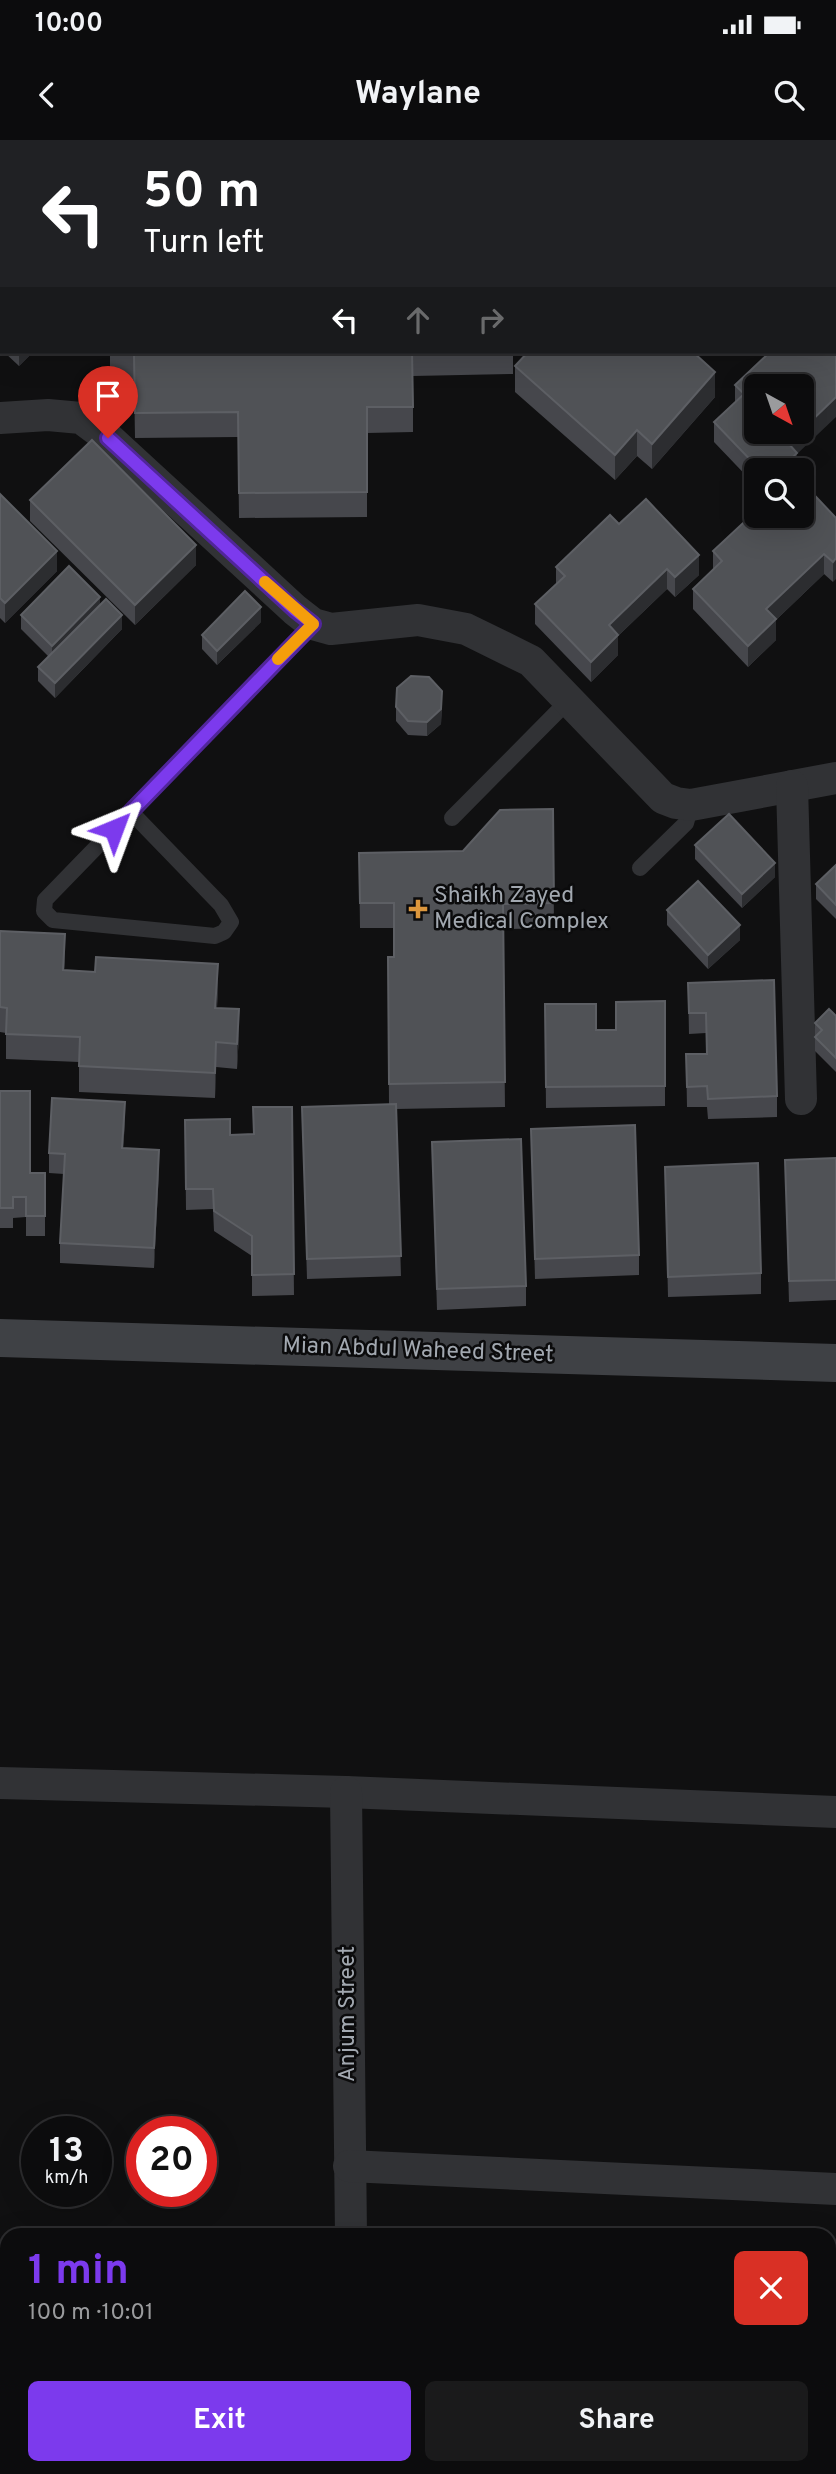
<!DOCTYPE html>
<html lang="en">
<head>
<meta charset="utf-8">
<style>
  body { margin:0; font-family:Overpass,sans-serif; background:#1a1a1b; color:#f1f3f6; height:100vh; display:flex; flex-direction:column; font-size:26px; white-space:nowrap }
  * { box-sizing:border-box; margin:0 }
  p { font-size:23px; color:#9a9b9d }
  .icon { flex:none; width:38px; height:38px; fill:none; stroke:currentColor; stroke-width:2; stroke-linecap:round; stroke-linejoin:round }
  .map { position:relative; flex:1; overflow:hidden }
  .drawer { position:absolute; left:0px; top:2088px; width:836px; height:247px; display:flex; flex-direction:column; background:#0c0c0d; border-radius:21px 21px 0 0; box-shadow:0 7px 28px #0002,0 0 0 2px #2c2c2e }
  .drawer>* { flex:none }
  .banner { position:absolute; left:0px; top:0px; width:836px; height:214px; box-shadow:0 7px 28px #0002,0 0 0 2px #2c2c2e; background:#202124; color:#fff; overflow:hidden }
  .needle { width:46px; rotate:140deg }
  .controls { position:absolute; left:744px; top:234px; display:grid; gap:14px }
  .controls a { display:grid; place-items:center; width:70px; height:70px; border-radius:10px; background:#0c0c0d; box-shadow:0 7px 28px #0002,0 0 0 2px #2c2c2e; font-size:35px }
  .speed { position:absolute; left:21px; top:1976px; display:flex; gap:14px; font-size:35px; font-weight:700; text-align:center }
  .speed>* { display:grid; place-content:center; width:91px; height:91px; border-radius:50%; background:#0c0c0d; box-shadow:0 7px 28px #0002,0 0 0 2px #2c2c2e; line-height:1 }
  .speed small { font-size:18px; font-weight:400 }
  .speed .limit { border:10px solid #d22; background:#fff; color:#111 }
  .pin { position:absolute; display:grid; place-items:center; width:60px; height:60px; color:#fff; margin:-72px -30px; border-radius:50% 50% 50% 0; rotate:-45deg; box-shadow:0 0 7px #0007 }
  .pin .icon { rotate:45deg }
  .me { position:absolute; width:77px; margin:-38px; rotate:44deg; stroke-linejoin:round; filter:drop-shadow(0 0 5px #0008) }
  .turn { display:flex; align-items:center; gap:24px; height:147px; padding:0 28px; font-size:32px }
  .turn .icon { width:91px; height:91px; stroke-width:2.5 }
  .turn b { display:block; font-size:49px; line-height:60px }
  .lanes { display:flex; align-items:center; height:66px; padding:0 28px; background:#0003; justify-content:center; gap:35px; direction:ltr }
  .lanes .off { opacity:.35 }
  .round { display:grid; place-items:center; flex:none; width:74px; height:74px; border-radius:10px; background:#1a1a1b }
  .summary { display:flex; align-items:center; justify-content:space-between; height:119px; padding:0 28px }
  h1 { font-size:42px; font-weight:700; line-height:52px; color:#7c3aed }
  .button { display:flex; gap:14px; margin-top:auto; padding:14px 28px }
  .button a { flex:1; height:80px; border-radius:10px; background:#7c3aed; color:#fff; font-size:28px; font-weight:700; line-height:80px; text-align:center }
  .button a+a { background:#1a1a1b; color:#f1f3f6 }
  .status { display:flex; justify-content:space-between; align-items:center; height:49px; padding:0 35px; background:#0c0c0d; direction:ltr }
  .status svg { height:19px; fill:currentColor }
  header { display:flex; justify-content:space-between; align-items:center; height:91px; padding:0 28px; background:#0c0c0d; font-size:32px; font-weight:700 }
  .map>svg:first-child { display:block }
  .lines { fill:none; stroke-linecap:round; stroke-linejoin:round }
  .lane { stroke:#313235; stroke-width:16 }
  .street { stroke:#313235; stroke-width:32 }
  .secondary { stroke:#3f4145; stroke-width:38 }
  .wall { fill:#46474c }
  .shaded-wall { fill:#2c2d30 }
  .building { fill:#505256; stroke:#5d5f64; stroke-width:2 }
  .route-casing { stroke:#51269a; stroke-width:18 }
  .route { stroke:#7c3aed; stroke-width:12 }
  .slow { stroke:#f59e0b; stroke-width:12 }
  .poi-dot { fill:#dc973d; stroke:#0b0b0c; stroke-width:2.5 }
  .labels { text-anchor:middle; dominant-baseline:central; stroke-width:5; stroke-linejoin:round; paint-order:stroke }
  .poi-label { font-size:23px; fill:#a2a8b0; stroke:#0b0b0c; text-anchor:start }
  .street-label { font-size:23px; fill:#a2a8b0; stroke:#0b0b0c }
</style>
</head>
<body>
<div class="status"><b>10:00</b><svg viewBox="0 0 49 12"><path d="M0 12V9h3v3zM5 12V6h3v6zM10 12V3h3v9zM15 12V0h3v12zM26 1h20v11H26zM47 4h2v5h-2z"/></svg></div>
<header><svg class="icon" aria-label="back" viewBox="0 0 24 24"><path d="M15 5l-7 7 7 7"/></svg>Waylane<svg class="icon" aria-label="search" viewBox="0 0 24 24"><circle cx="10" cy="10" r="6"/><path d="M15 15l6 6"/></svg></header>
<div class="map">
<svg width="836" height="2334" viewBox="0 0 836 2334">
  <rect width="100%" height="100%" fill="#101011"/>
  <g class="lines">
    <g class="lane">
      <polyline points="63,0 67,2"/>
      <polyline points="474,0 474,2"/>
      <polyline points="0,88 2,88"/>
      <polyline points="835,88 836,88"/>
      <polyline points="131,672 221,765 231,782 224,792 215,796 53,780 44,771 45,760 313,484"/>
      <polyline points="452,678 569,560"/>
      <polyline points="640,728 686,683 691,665"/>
    </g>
    <g class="street">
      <polyline points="0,278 48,275 81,278 108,298 295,470 313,484 331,489 418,480 466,489 531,521 663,658 676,663 691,665 836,638"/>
      <polyline points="792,646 801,959"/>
      <polyline points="0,1643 346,1652 836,1672"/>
      <polyline points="346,1652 351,2095"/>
      <polyline points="349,2026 836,2049"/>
      <polyline points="357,2328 357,2334"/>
    </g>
    <polyline class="secondary" points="0,1198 836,1223"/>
  </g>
  <g class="wall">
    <polygon points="836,0 836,61 835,61 835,2"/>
    <polygon points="2,191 2,210 0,208 0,193"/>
    <polygon points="4,212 33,212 19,226"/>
    <polygon points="110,212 513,212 513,234 413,236 413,292 367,293 367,377 239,378 238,297 135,298 134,240 110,240"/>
    <polygon points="515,226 715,257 652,329 637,316 615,340 515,252"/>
    <polygon points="735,245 797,314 797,331 756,331 756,346 714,302 714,282 735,263"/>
    <polygon points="0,354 57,431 5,483 0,478"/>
    <polygon points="30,360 196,425 135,485 30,381"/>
    <polygon points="836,378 833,442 824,434 776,480 776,500 748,527 693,469 693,449 713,429 713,411"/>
    <polygon points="619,384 699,435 675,457 667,449 618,496 618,515 591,542 535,484 535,464 556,445 556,427"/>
    <polygon points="100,465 122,489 55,558 38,541 38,527 49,517 21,489 21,475"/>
    <polygon points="261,482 217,525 202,509 202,495"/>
    <polygon points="442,565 441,584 427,596 408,595 396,581 396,567"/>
    <polygon points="553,669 554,788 503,789 505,967 396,969 401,1136 307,1139 302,967 389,964 388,817 394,817 394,788 360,788 359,713 463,711"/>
    <polygon points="695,705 775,737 742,768 695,719"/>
    <polygon points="836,725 836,779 816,759 816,744"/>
    <polygon points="667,770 740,800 708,829 667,785"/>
    <polygon points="0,791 65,819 64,830 218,849 217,868 239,894 237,929 216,927 215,958 79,952 79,922 6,919 6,893 0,892"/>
    <polygon points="688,843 777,956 777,977 708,979 707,967 687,967 686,914 706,914 706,893 689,894"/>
    <polygon points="665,861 665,966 546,968 545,864 596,890 616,890"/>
    <polygon points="836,876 836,932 815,911 815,883"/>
    <polygon points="0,951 30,1033 45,1033 45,1096 26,1096 26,1077 13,1078 13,1088 0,1088"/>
    <polygon points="292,967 294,1155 252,1156 252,1116 214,1091 213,1069 186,1070 185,980 230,995 253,994"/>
    <polygon points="125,982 123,1008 159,1030 154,1128 60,1123 60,1103 64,1034 49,1033 49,1013"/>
    <polygon points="531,989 639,1115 639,1135 535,1139"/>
    <polygon points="432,1002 526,1146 526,1166 437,1170"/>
    <polygon points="836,1018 836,1160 789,1162 785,1020"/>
    <polygon points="665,1027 761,1133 761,1154 668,1157"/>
  </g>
  <g class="shaded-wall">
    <polygon points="19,212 33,212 19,226"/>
    <polygon points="715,232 715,257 652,329 652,304"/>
    <polygon points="836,257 836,277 797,314 797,331 779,331 788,303 799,292 802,292 802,290"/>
    <polygon points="637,290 637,316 615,340 615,315"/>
    <polygon points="196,405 196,425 135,485 135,465"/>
    <polygon points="57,411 57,431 5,483 5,463"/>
    <polygon points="824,414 824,434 776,480 776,500 748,527 748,506 766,469"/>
    <polygon points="699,415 699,435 675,457 675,437"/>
    <polygon points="836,418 836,439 833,442 833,422"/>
    <polygon points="667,429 667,449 618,496 618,515 591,542 591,522 609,485"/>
    <polygon points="100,457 100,472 52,520 52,506"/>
    <polygon points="261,467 261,482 217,525 217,511"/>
    <polygon points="122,475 122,489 55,558 55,543"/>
    <polygon points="442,551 441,584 427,596 427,582"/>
    <polygon points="775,723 775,737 742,768 742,754"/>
    <polygon points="740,785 740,800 708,829 708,815"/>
    <polygon points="65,794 65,819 63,855 63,830"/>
    <polygon points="218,824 218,849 215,893 215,868"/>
    <polygon points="239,869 239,894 237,929 237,904"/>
    <polygon points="216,902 216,927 215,958 215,933"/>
    <polygon points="125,962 125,982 122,1028 122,1008"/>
    <polygon points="159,1010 159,1030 154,1128 154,1108"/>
  </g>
  <g class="building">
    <rect x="103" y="0" width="352" height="2"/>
    <rect x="495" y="0" width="126" height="2"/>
    <polygon points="722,0 836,0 836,41 835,41 835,2 722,2"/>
    <polygon points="835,187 836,189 836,257 802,290 802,247 756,247 756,292 799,292 788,303 797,313 779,331 761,331 714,282 744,254 735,245 770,212 835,212"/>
    <polygon points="110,212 412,212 413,267 367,267 367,352 239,353 238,272 135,273 134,215 110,215"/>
    <polygon points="528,212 693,212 715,232 652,304 637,290 615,315 515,226"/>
    <polygon points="92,300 196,405 135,465 30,360"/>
    <polygon points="803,343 836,378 836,418 833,422 824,414 766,469 776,479 748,506 693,449 722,421 713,411 756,371 756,376 802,376 802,344"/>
    <polygon points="0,354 57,411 5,463 0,458"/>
    <polygon points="646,359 699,415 675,437 667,429 609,485 618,495 591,522 535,464 565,436 556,427 610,375 619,384"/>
    <polygon points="69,426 100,457 52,506 21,475"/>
    <polygon points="245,451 261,467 217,511 202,495"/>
    <polygon points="106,459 122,475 55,543 38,527"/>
    <polygon points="411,536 429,537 442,551 441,569 427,582 408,581 396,567 397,548"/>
    <polygon points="553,669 554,763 503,764 505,942 389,944 388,817 394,817 394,763 360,763 359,713 463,711 500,670"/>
    <polygon points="729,674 775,723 742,754 695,705"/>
    <polygon points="836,725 836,765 816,744"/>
    <polygon points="698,741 740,785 708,815 667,770"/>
    <polygon points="0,791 65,794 63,830 95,832 96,817 218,824 215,868 239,869 237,904 216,902 215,933 79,926 80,897 6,894 7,868 0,867"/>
    <polygon points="774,840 777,956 708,959 707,946 687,947 686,914 707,914 706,873 689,873 688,843"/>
    <polygon points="665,861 665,946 546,947 545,864 596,864 596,890 616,890 616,862"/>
    <polygon points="829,869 836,876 836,918 815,897 822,890 815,883"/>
    <polygon points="0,951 30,951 30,1033 45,1033 45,1076 26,1076 26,1057 13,1057 13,1068 0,1068"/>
    <polygon points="52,958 125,962 122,1008 159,1010 154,1108 60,1103 65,1014 49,1013"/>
    <polygon points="396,964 401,1116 307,1119 302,967"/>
    <polygon points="253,967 292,967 294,1134 252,1135 252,1096 214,1071 213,1049 186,1049 185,980 230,979 230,995 254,994"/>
    <polygon points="635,985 639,1115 535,1119 531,989"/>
    <polygon points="521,999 526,1146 437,1149 432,1002"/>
    <polygon points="836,1018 836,1140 789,1141 785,1020"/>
    <polygon points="758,1023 761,1133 668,1137 665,1027"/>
  </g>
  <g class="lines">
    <defs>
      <polyline id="route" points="108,298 295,470 313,484 114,689"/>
    </defs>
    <use href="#route" class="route-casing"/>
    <use href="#route" class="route"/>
    <polyline class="slow" points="265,442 313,484 278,519"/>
  </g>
  <path class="poi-dot" d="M414.5 758.5h7v7h7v7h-7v7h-7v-7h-7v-7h7z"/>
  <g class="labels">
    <g class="poi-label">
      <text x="434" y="756">Shaikh Zayed<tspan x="434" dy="26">Medical Complex</tspan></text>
    </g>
    <g class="street-label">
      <text transform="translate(418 1211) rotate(2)">Mian Abdul Waheed Street</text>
      <text transform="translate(348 1874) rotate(-90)">Anjum Street</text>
    </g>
  </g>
</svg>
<div class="controls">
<a><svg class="needle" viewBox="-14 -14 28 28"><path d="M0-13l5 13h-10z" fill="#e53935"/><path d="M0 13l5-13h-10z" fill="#9a9b9d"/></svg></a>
<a><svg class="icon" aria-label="search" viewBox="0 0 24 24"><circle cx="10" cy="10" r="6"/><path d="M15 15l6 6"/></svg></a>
</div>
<div class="speed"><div>13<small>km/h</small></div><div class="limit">20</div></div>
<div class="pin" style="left:108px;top:298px;background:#d93025"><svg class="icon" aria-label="arrive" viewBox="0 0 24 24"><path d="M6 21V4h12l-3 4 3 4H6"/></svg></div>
<svg class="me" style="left:114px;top:689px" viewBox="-20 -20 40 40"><path d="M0-17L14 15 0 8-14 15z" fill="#7c3aed" stroke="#fff" stroke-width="4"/></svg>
<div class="banner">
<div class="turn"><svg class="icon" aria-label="left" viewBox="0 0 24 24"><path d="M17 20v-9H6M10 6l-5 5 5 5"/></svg><div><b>50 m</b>Turn left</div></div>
<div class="lanes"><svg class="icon" aria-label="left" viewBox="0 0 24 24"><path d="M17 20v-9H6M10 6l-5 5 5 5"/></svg><svg class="icon off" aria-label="ahead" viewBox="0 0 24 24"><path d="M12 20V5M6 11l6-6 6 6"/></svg><svg class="icon off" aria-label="right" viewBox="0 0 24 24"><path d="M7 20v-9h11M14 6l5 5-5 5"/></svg></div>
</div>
<section class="drawer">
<div class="summary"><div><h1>1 min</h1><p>100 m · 10:01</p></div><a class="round" style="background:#d93025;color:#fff"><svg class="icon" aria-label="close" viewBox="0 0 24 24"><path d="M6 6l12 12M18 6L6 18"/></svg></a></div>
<div class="button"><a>Exit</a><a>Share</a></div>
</section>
</div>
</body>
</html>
